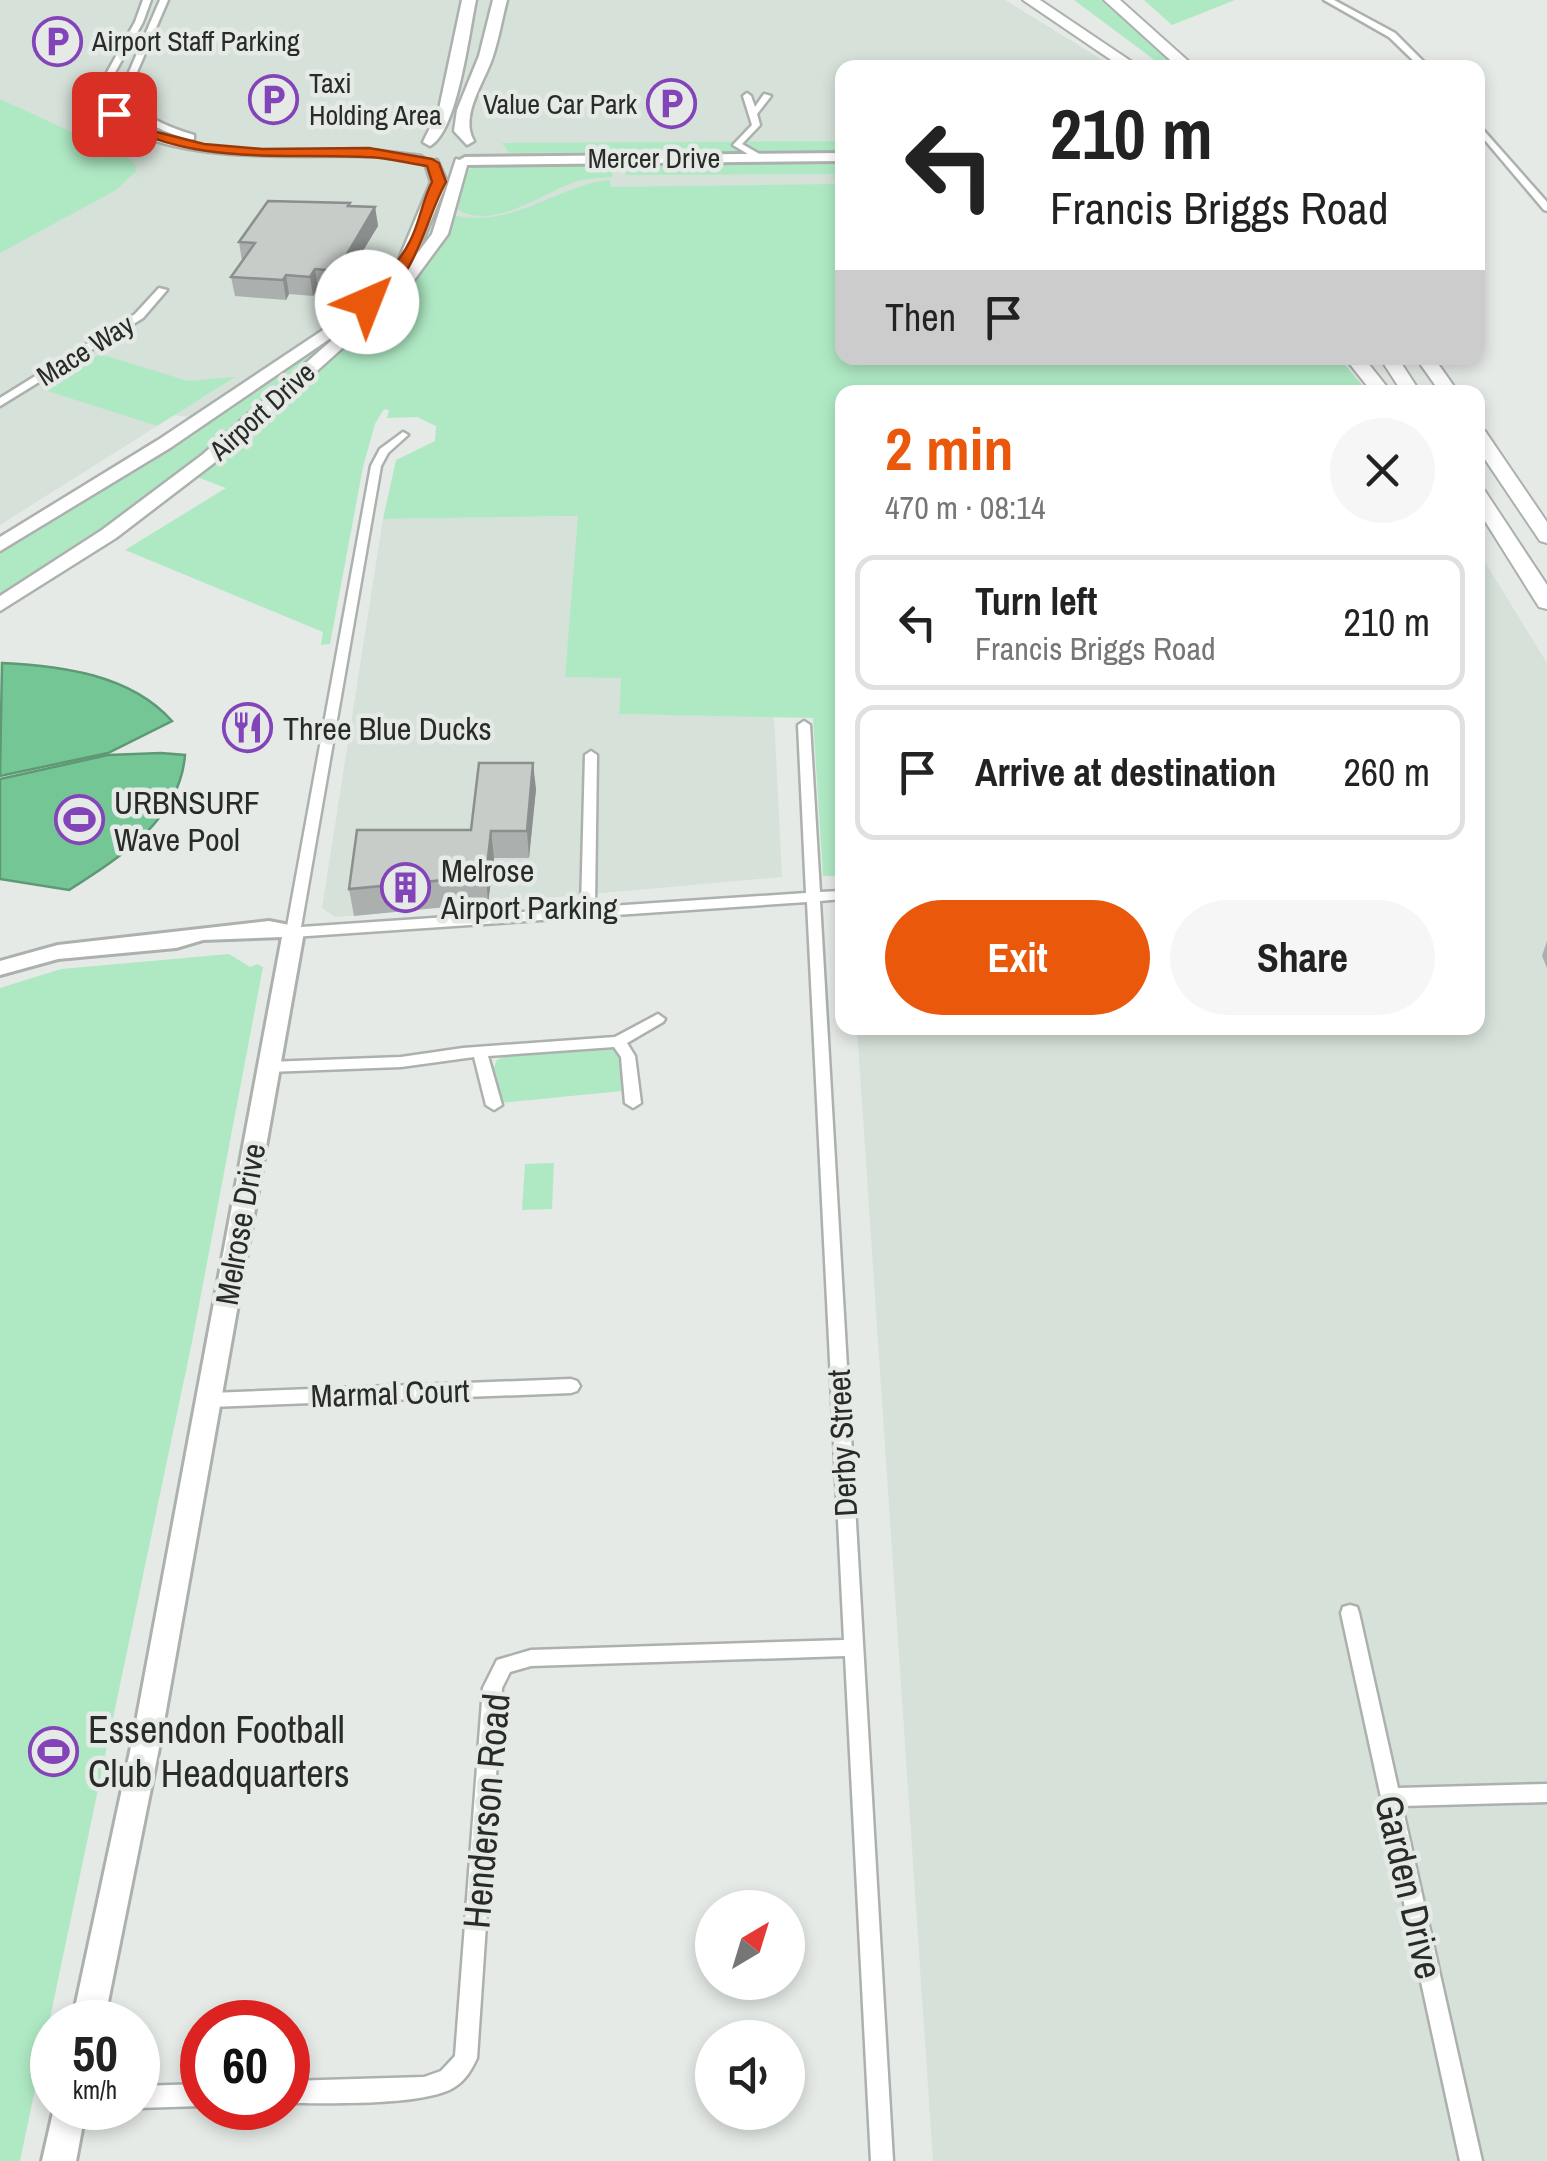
<!DOCTYPE html>
<html lang="en">
<head>
<meta charset="utf-8">
<style>
  body { margin:0; font-family:"Archivo Narrow",sans-serif; background:#f6f6f6; color:#222; height:100vh; display:flex; flex-direction:column; font-size:38px; white-space:nowrap }
  * { box-sizing:border-box; margin:0 }
  p { font-size:32px; color:#767676 }
  .icon { flex:none; width:55px; height:55px; fill:none; stroke:currentColor; stroke-width:2; stroke-linecap:round; stroke-linejoin:round }
  .map { position:relative; flex:1; overflow:hidden }
  .side { position:absolute; left:835px; top:385px; width:650px; height:650px; display:flex; flex-direction:column; background:#fff; border-radius:20px; box-shadow:0 5px 15px #0003 }
  .side>* { flex:none }
  .banner { position:absolute; left:835px; top:60px; width:650px; height:305px; border-radius:20px; box-shadow:0 5px 15px #0003; background:#fff; color:#222; overflow:hidden }
  .needle { width:65px; rotate:38deg }
  .buttons { position:absolute; left:695px; top:1890px; display:grid; gap:20px }
  .buttons a { display:grid; place-items:center; width:110px; height:110px; border-radius:50%; background:#fff; box-shadow:0 5px 15px #0003; font-size:50px }
  .speed { position:absolute; left:30px; top:2000px; display:flex; gap:20px; font-size:50px; font-weight:700; text-align:center }
  .speed>* { display:grid; place-content:center; width:130px; height:130px; border-radius:50%; background:#fff; box-shadow:0 5px 15px #0003; line-height:1 }
  .speed small { font-size:25px; font-weight:400 }
  .speed .limit { border:15px solid #d22; background:#fff; color:#111 }
  .pin { position:absolute; display:grid; place-items:center; width:85px; height:85px; color:#fff; margin:-42px; border-radius:20px; box-shadow:0 5px 15px #0006 }
  .me { position:absolute; width:110px; margin:-55px; rotate:44deg; stroke-linejoin:round; filter:drop-shadow(0 0 8px #0008) }
  .turn { display:flex; align-items:center; gap:35px; height:210px; padding:0 50px; font-size:45px }
  .turn .icon { width:130px; height:130px; stroke-width:2.5 }
  .turn b { display:block; font-size:70px; line-height:85px }
  .then { display:flex; align-items:center; height:95px; padding:0 50px; background:#0003; gap:20px; font-size:38px }
  .round { display:grid; place-items:center; flex:none; width:105px; height:105px; border-radius:52px; background:#f6f6f6 }
  .head { display:flex; align-items:center; justify-content:space-between; height:170px; padding:0 50px }
  h1 { font-size:60px; font-weight:700; line-height:75px; color:#ea580c }
  .primary-button { display:flex; gap:20px; margin-top:auto; padding:20px 50px }
  .primary-button a { flex:1; height:115px; border-radius:60px; background:#ea580c; color:#fff; font-size:40px; font-weight:700; line-height:115px; text-align:center }
  .primary-button a+a { background:#f6f6f6; color:#222 }
  ul { padding:0; list-style:none }
  li { display:flex; align-items:center; gap:30px; height:135px; margin:0 20px 15px; padding:0 30px; border:5px solid #e0e0e0; border-radius:20px }
  li div { flex:1 }
  li b { display:block; font-size:38px }
  li em { font-style:normal }
  .map>svg:first-child { display:block }
  .built { fill:#d5e1d9 }
  .green { fill:#afe9c4 }
  .water { fill:#74c795; stroke:#5e9875; stroke-width:2.5 }
  .lines { fill:none; stroke-linecap:round; stroke-linejoin:round }
  .street-casing { stroke:#acb1ae; stroke-width:5 }
  .secondary-casing { stroke:#acb1ae; stroke-width:6 }
  .primary-casing { stroke:#acb1ae; stroke-width:5 }
  .highway-casing { stroke:#acb1ae; stroke-width:4 }
  .street { fill:#fff; fill-rule:evenodd }
  .secondary { fill:#fff; fill-rule:evenodd }
  .primary { fill:#fff; fill-rule:evenodd }
  .highway { fill:#fff; fill-rule:evenodd }
  .wall { fill:#abafad }
  .shaded-wall { fill:#8b8f8d }
  .building { fill:#c7ccc9; stroke:#8b8f8d; stroke-width:2.5 }
  .route { fill:#ea580c; stroke:#983908; stroke-width:2.5 }
  .labels { text-anchor:middle; dominant-baseline:central; stroke-width:9; stroke-linejoin:round; paint-order:stroke }
  .far-poi-label { font-size:28px; fill:#292b29; stroke:#e5eae7; text-anchor:start }
  .far-street-label { font-size:28px; fill:#292b29; stroke:#e5eae7 }
  .poi-label { font-size:32px; fill:#292b29; stroke:#e5eae7; text-anchor:start }
  .street-label { font-size:32px; fill:#292b29; stroke:#e5eae7 }
  .near-poi-label { font-size:38px; fill:#292b29; stroke:#e5eae7; text-anchor:start }
  .near-street-label { font-size:38px; fill:#292b29; stroke:#e5eae7 }
</style>
</head>
<body>
<div class="map">
<svg width="1547" height="2161" viewBox="0 0 1547 2161">
  <rect width="100%" height="100%" fill="#e5eae7"/>
  <g class="built">
    <polygon points="0,0 1005,0 1114,67 842,68 842,358 464,409 366,410 361,434 161,414 53,382 42,389 157,426 0,525"/>
    <polygon points="579,516 621,678 619,714 774,717 782,877 335,917 322,908 383,519"/>
    <polygon points="1478,551 1547,663 1547,2161 933,2161 857,1028 1478,1028"/>
  </g>
  <g class="green">
    <polygon points="1074,0 1101,0 1177,67 1164,67"/>
    <polygon points="1144,0 1235,0 1172,25"/>
    <polygon points="0,99 126,157 135,164 136,171 116,190 0,253"/>
    <polygon points="842,141 842,150 509,153 502,143"/>
    <path d="M842,159V358H1339L1368,392H842V876H823L813,718L619,714L621,678L565,677L578,516L383,519L396,460L435,441L436,426L417,417L387,418L389,410L384,409L375,424L363,467L330,644L321,645L323,632L125,550L226,488L197,477L419,277L441,245L452,215C510,229 552,189 606,180H610V187L835,184L833,174L626,175L625,167L636,163Z"/>
    <path d="M606,162L613,166L612,177C598,178 585,178 572,183C540,195 493,230 458,210L464,173L476,165Z"/>
    <polygon points="351,321 358,323 178,474 88,540 0,597 0,554 188,436"/>
    <polygon points="100,354 188,381 235,377 157,426 41,389"/>
    <polygon points="229,954 250,967 257,964 263,967 192,1342 20,2161 0,2161 0,988 61,969"/>
    <polygon points="608,1048 621,1054 622,1091 501,1103 492,1072 497,1060 505,1056"/>
    <polygon points="554,1163 552,1209 522,1210 525,1164"/>
  </g>
  <g class="water">
    <path d="M2,663C61,666 130,674 172,721L108,753L0,776Z"/>
    <path d="M161,753L185,755C180,820 119,858 69,890L0,879V779L108,755Z"/>
  </g>
  <g class="lines">
    <defs>
      <g id="street">
        <path d="M143,0H151L143,22L108,85C111,94 114,106 120,113C166,162 304,149 367,150C385,151 403,154 421,156L425,159L421,162C403,159 385,156 367,156C305,154 152,166 111,114C105,107 103,94 100,85L135,22Z"/>
        <path d="M160,0H168L128,93C143,118 168,127 194,135V139L191,140C161,131 135,121 120,93Z"/>
        <polygon points="1324,0 1334,0 1395,33 1430,68 1421,68 1389,37"/>
        <polygon points="747,93 751,96 755,107 764,94 771,96 757,114 760,125 742,144 761,155 761,159 758,160 733,145 752,125 743,96"/>
        <polygon points="1478,124 1547,202 1547,211 1544,210 1478,132"/>
        <polygon points="159,288 167,290 143,318 0,406 0,398 135,314"/>
        <path d="M403,432L408,435L388,453L381,466L301,927L581,908L585,755L591,751L597,755L595,907L806,893L798,725L804,721L810,725L820,892L842,891V899L820,901L893,2161H871L845,1656L531,1666L510,1672L502,1688L477,2058C471,2071 465,2081 453,2088C422,2106 326,2103 288,2103V2081L424,2077L441,2071L455,2056L483,1688L497,1660L531,1650L844,1640L807,902L293,937L286,932L371,466L380,449Z"/>
        <polygon points="658,1014 665,1019 663,1022 627,1043 635,1056 641,1103 633,1108 625,1103 621,1057 614,1047 488,1056 502,1105 494,1110 486,1105 474,1057 401,1067 268,1072 261,1067 268,1062 401,1057 463,1048 615,1037"/>
        <polygon points="571,1379 577,1381 580,1386 577,1391 571,1393 210,1407 204,1405 201,1400 204,1395 210,1393"/>
        <polygon points="1350,1605 1357,1607 1359,1613 1398,1788 1547,1784 1547,1802 1402,1806 1482,2161 1460,2161 1341,1613 1343,1607"/>
        <polygon points="202,2084 202,2106 138,2108 137,2108 138,2086"/>
      </g>
      <g id="secondary">
        <polygon points="842,153 842,161 465,165 458,161 465,157"/>
        <polygon points="269,921 300,927 304,932 162,1733 104,2022 72,2022 134,1733 282,937 203,940 176,948 58,959 0,975 0,961 58,945"/>
        <polygon points="54,2108 86,2108 76,2161 42,2161"/>
      </g>
      <g id="primary">
        <path d="M462,0H476C469,32 458,131 430,146L423,142L439,109Z"/>
        <path d="M493,0H507C502,19 499,38 493,56C485,82 459,115 474,141L467,145L454,131L457,110L479,56Z"/>
        <polygon points="456,159 468,162 448,234 406,291 214,463 116,538 0,611 0,596 102,530 202,455 394,285 410,263 399,259 431,182 425,163 437,160 447,182 417,254 432,234"/>
        <polygon points="335,322 341,323 341,331 170,448 0,551 0,537 158,440"/>
      </g>
      <g id="highway">
        <polygon points="1023,0 1040,0 1141,68 1123,68"/>
        <polygon points="1104,0 1120,0 1196,68 1179,68"/>
        <polygon points="1345,358 1364,358 1391,392 1372,392"/>
        <polygon points="1380,358 1398,358 1420,392 1402,392"/>
        <polygon points="1416,358 1434,358 1458,392 1440,392"/>
        <polygon points="1478,429 1485,431 1547,522 1547,543 1540,541 1478,449"/>
        <polygon points="1478,489 1485,491 1547,585 1547,609 1539,607 1478,510"/>
      </g>
    </defs>
    <use href="#street" class="street-casing"/>
    <use href="#secondary" class="secondary-casing"/>
    <use href="#primary" class="primary-casing"/>
    <use href="#highway" class="highway-casing"/>
    <use href="#street" class="street"/>
    <use href="#secondary" class="secondary"/>
    <use href="#primary" class="primary"/>
    <use href="#highway" class="highway"/>
  </g>
  <g class="wall">
    <polygon points="351,206 375,207 378,226 339,290 318,289 313,296 289,294 286,300 235,296 231,277 242,261 239,242"/>
    <polygon points="536,789 529,858 494,858 488,903 354,916 349,889 471,830"/>
    <polygon points="1547,941 1547,968 1542,956"/>
  </g>
  <g class="shaded-wall">
    <polygon points="375,207 378,226 339,290 337,271"/>
    <polygon points="315,269 318,289 313,296 310,277"/>
    <polygon points="286,275 289,294 286,300 283,280"/>
    <polygon points="533,763 536,789 529,858 527,831"/>
    <polygon points="491,831 494,858 488,903 486,876"/>
  </g>
  <g class="building">
    <polygon points="268,201 350,203 348,206 375,207 337,271 315,269 310,277 286,275 283,280 231,277 255,243 239,242"/>
    <polygon points="479,763 533,763 527,831 491,831 486,876 349,889 357,830 471,830"/>
  </g>
  <path class="route" d="M109,111H118L149,130L204,144L262,149L369,148L432,159L439,163L446,182C423,223 417,285 367,306L360,302C377,282 398,266 410,241C420,222 422,201 432,182L427,166C406,163 386,157 365,157C277,153 187,166 109,117Z"/>
  <defs>
    <symbol id="parking-ring" viewBox="-11 -11 22 22"><circle r="9.5" fill="#e5eae7" stroke="#8444b9" stroke-width="1.5"/><path d="M-3.5-5.5H1a3.5 3.5 0 0 1 0 7H-1V5.5H-3.5ZM-1-3.4V-.6H.8a1.4 1.4 0 0 0 0-2.8Z" fill="#8444b9"/></symbol>
    <symbol id="restaurant-ring" viewBox="-11 -11 22 22"><circle r="9.5" fill="#e5eae7" stroke="#8444b9" stroke-width="1.5"/><path d="M-5-6h1v4h1v-4h1v4h1v-4h1v5L-1.5 .5V6h-2V.5L-5-1ZM5-6V6H3V1.5H1.5Q1.5-4 5-6Z" fill="#8444b9"/></symbol>
    <symbol id="stadium-ring" viewBox="-11 -11 22 22"><circle r="9.5" fill="#e5eae7" stroke="#8444b9" stroke-width="1.5"/><path d="M0-5a6.5 5 0 1 0 0 10a6.5 5 0 1 0 0-10ZM-3.5-1.8h7v3.6h-7Z" fill="#8444b9"/></symbol>
    <symbol id="building-ring" viewBox="-11 -11 22 22"><circle r="9.5" fill="#e5eae7" stroke="#8444b9" stroke-width="1.5"/><path d="M-4-6H4V6H1V3H-1V6H-4ZM-2.5-4.3h1.7v1.8h-1.7ZM.8-4.3h1.7v1.8H.8ZM-2.5-1h1.7V.8h-1.7ZM.8-1h1.7V.8H.8Z" fill="#8444b9"/></symbol>
  </defs>
  <g fill-rule="evenodd">
    <use href="#parking-ring" x="30" y="14" width="55" height="55"/>
    <use href="#parking-ring" x="246" y="72" width="55" height="55"/>
    <use href="#parking-ring" x="644" y="76" width="55" height="55"/>
    <use href="#restaurant-ring" x="220" y="700" width="55" height="55"/>
    <use href="#stadium-ring" x="52" y="792" width="55" height="55"/>
    <use href="#building-ring" x="378" y="860" width="55" height="55"/>
    <use href="#stadium-ring" x="26" y="1724" width="55" height="55"/>
  </g>
  <g class="labels">
    <g class="far-poi-label">
      <text x="92" y="41">Airport Staff Parking</text>
      <text x="309" y="83">Taxi<tspan x="309" dy="32">Holding Area</tspan></text>
      <text x="637" y="104" text-anchor="end">Value Car Park</text>
    </g>
    <g class="far-street-label">
      <text x="654" y="158">Mercer Drive</text>
      <text transform="translate(85 350) rotate(-32)">Mace Way</text>
      <text transform="translate(262 411) rotate(-42)">Airport Drive</text>
    </g>
    <g class="poi-label">
      <text x="283" y="728">Three Blue Ducks</text>
      <text x="114" y="802">URBNSURF<tspan x="114" dy="37">Wave Pool</tspan></text>
      <text x="441" y="870">Melrose<tspan x="441" dy="37">Airport Parking</tspan></text>
    </g>
    <g class="street-label">
      <text transform="translate(240 1224) rotate(-80)">Melrose Drive</text>
      <text transform="translate(390 1393) rotate(-2)">Marmal Court</text>
      <text transform="translate(842 1443) rotate(-93)">Derby Street</text>
    </g>
    <g class="near-poi-label">
      <text x="88" y="1729">Essendon Football<tspan x="88" dy="44">Club Headquarters</tspan></text>
    </g>
    <g class="near-street-label">
      <text transform="translate(486 1811) rotate(-85)">Henderson Road</text>
      <text transform="translate(1409 1887) rotate(77)">Garden Drive</text>
    </g>
  </g>
</svg>
<div class="buttons">
<a><svg class="needle" viewBox="-14 -14 28 28"><path d="M0-13l5 13h-10z" fill="#e53935"/><path d="M0 13l5-13h-10z" fill="#767676"/></svg></a>
<a><svg class="icon" aria-label="sound" viewBox="0 0 24 24"><path d="M4 9h4l5-4v14l-5-4H4zM17 9q2 3 0 6"/></svg></a>
</div>
<div class="speed"><div>50<small>km/h</small></div><div class="limit">60</div></div>
<div class="pin" style="left:114px;top:114px;background:#d93025"><svg class="icon" aria-label="arrive" viewBox="0 0 24 24"><path d="M6 21V4h12l-3 4 3 4H6"/></svg></div>
<svg class="me" style="left:367px;top:302px" viewBox="-20 -20 40 40"><circle r="19" fill="#fff"/><path d="M0-13L10 11 0 6-10 11z" fill="#ea580c"/></svg>
<div class="banner">
<div class="turn"><svg class="icon" aria-label="left" viewBox="0 0 24 24"><path d="M17 20v-9H6M10 6l-5 5 5 5"/></svg><div><b>210 m</b>Francis Briggs Road</div></div>
<div class="then">Then<svg class="icon" aria-label="arrive" viewBox="0 0 24 24"><path d="M6 21V4h12l-3 4 3 4H6"/></svg></div>
</div>
<section class="side">
<div class="head"><div><h1>2 min</h1><p>470 m · 08:14</p></div><a class="round"><svg class="icon" aria-label="close" viewBox="0 0 24 24"><path d="M6 6l12 12M18 6L6 18"/></svg></a></div>
<ul>
<li><svg class="icon" aria-label="left" viewBox="0 0 24 24"><path d="M17 20v-9H6M10 6l-5 5 5 5"/></svg><div><b>Turn left</b><p>Francis Briggs Road</p></div><em>210 m</em></li>
<li><svg class="icon" aria-label="arrive" viewBox="0 0 24 24"><path d="M6 21V4h12l-3 4 3 4H6"/></svg><div><b>Arrive at destination</b></div><em>260 m</em></li>
</ul>
<div class="primary-button"><a>Exit</a><a>Share</a></div>
</section>
</div>
</body>
</html>
